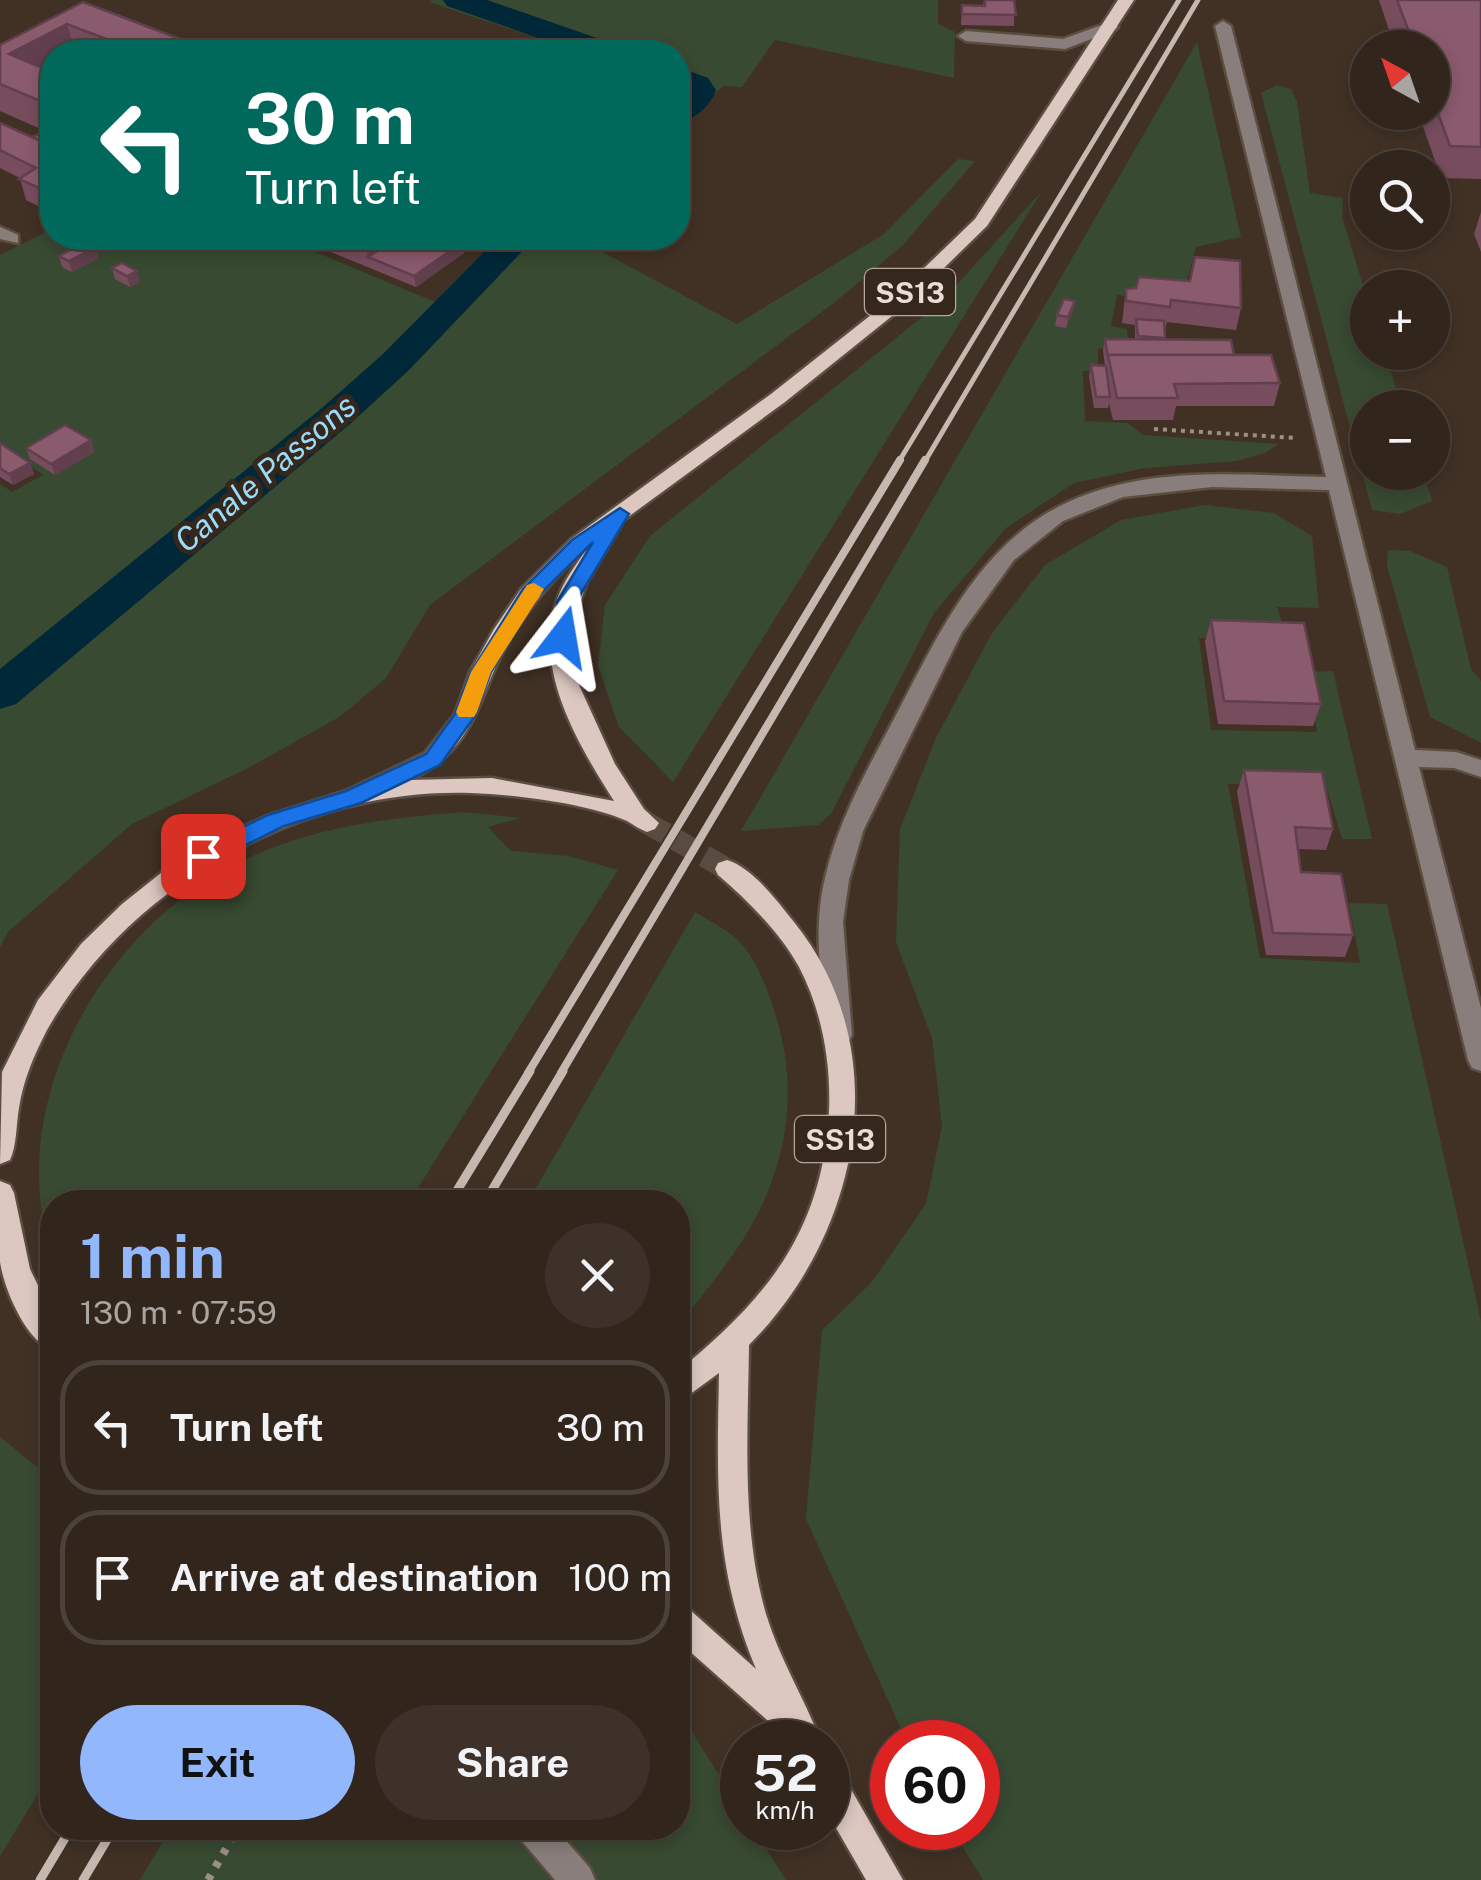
<!DOCTYPE html>
<html lang="en">
<head>
<meta charset="utf-8">
<style>
  body { margin:0; font-family:"Public Sans",sans-serif; background:#3d3129; color:#f1f3f6; height:100vh; display:flex; flex-direction:column; font-size:38px; white-space:nowrap }
  * { box-sizing:border-box; margin:0 }
  p { font-size:32px; color:#a8a5a3 }
  .icon { flex:none; width:55px; height:55px; fill:none; stroke:currentColor; stroke-width:2; stroke-linecap:round; stroke-linejoin:round }
  .map { position:relative; flex:1; overflow:hidden }
  .sheet { position:absolute; left:40px; top:1190px; width:650px; height:650px; display:flex; flex-direction:column; background:#31251c; border-radius:40px; box-shadow:0 5px 15px #0003,0 0 0 2px #4c423b }
  .sheet>* { flex:none }
  .banner { position:absolute; left:40px; top:40px; width:650px; height:210px; border-radius:40px; box-shadow:0 5px 15px #0003,0 0 0 2px #4c423b; background:#00695c; color:#fff; overflow:hidden }
  .needle { width:65px; rotate:320deg }
  .buttons { position:absolute; left:1350px; top:30px; display:grid; gap:20px }
  .buttons a { display:grid; place-items:center; width:100px; height:100px; border-radius:50%; background:#31251c; box-shadow:0 5px 15px #0003,0 0 0 2px #4c423b; font-size:50px }
  .speed { position:absolute; left:720px; top:1720px; display:flex; gap:20px; font-size:50px; font-weight:700; text-align:center }
  .speed>* { display:grid; place-content:center; width:130px; height:130px; border-radius:50%; background:#31251c; box-shadow:0 5px 15px #0003,0 0 0 2px #4c423b; line-height:1 }
  .speed small { font-size:25px; font-weight:400 }
  .speed .limit { border:15px solid #d22; background:#fff; color:#111 }
  .pin { position:absolute; display:grid; place-items:center; width:85px; height:85px; color:#fff; margin:-42px; border-radius:20px; box-shadow:0 5px 15px #0006 }
  .me { position:absolute; width:110px; margin:-55px; rotate:14deg; stroke-linejoin:round; filter:drop-shadow(0 0 8px #0008) }
  .turn { display:flex; align-items:center; gap:35px; height:210px; padding:0 40px; font-size:45px }
  .turn .icon { width:130px; height:130px; stroke-width:2.5 }
  .turn b { display:block; font-size:70px; line-height:85px }
  .round { display:grid; place-items:center; flex:none; width:105px; height:105px; border-radius:52px; background:#3d3129 }
  .overview { display:flex; align-items:center; justify-content:space-between; height:170px; padding:0 40px }
  h1 { font-size:60px; font-weight:700; line-height:75px; color:#92b7fd }
  .action { display:flex; gap:20px; margin-top:auto; padding:20px 40px }
  .action a { flex:1; height:115px; border-radius:60px; background:#92b7fd; color:#111; font-size:40px; font-weight:700; line-height:115px; text-align:center }
  .action a+a { background:#3d3129; color:#f1f3f6 }
  ul { padding:0; list-style:none }
  li { display:flex; align-items:center; gap:30px; height:135px; margin:0 20px 15px; padding:0 20px; border:5px solid #4c423b; border-radius:40px }
  li div { flex:1 }
  li b { display:block; font-size:38px }
  li em { font-style:normal }
  .map>svg:first-child { display:block }
  .green { fill:#384a31 }
  .lines { fill:none; stroke-linecap:round; stroke-linejoin:round }
  .canal { fill:#002838; fill-rule:evenodd }
  .major-tunnel { stroke:#5a4b40; stroke-width:22; stroke-dasharray:22 11; stroke-linecap:butt }
  .minor-casing { stroke:#5c4d41; stroke-width:5 }
  .major-casing { stroke:#5c4d41; stroke-width:5 }
  .path-far1 { stroke:#9c8f86; stroke-width:4; stroke-dasharray:4 5; stroke-linecap:butt }
  .path { stroke:#9c8f86; stroke-width:8; stroke-dasharray:6 9; stroke-linecap:butt }
  .minor { fill:#897e7b; fill-rule:evenodd }
  .major { fill:#dcc7c1; fill-rule:evenodd }
  .rail-far2 { stroke:#c4b8b0; stroke-width:5 }
  .rail-far1 { stroke:#c4b8b0; stroke-width:8 }
  .rail { stroke:#c4b8b0; stroke-width:9 }
  .wall { fill:#774d5e }
  .shaded-wall { fill:#613f4c }
  .building { fill:#8a5a6d; stroke:#613f4c; stroke-width:2.5 }
  .route { fill:#1a73e8; stroke:#114b97; stroke-width:2.5 }
  .slow { fill:#f59e0b }
  .labels { text-anchor:middle; dominant-baseline:central; stroke-width:10; stroke-linejoin:round; paint-order:stroke }
  .shield { fill:#36271c; stroke:#b3a79f; stroke-width:2.5 }
  .shield-label { font-size:28px; font-weight:bold; fill:#e9ded7 }
  .water-label { font-size:32px; font-style:italic; fill:#9bdbfa; stroke:#36271c }
</style>
</head>
<body>
<div class="map">
<svg width="1481" height="1880" viewBox="0 0 1481 1880">
  <rect width="100%" height="100%" fill="#413125"/>
  <g class="green">
    <polygon points="432,0 938,0 938,24 955,32 954,78 775,40 742,87 724,86 678,123 678,52 579,52 429,2"/>
    <polygon points="1197,42 1241,237 1196,247 1182,300 1117,295 1111,326 1127,329 1128,345 1098,349 1098,371 1083,371 1085,421 1128,423 1143,435 1279,444 1265,453 1237,461 1145,468 1074,483 1006,528 934,613 831,814 818,825 741,831"/>
    <polygon points="1277,85 1291,89 1297,102 1310,193 1343,198 1342,217 1367,298 1368,352 1385,353 1402,407 1368,408 1368,472 1423,473 1432,501 1400,514 1372,510 1261,93"/>
    <polygon points="958,159 975,161 903,245 835,302 430,605 386,678 341,716 250,767 132,824 8,932 0,947 0,484 12,492 43,475 0,444 0,255 52,229 52,238 282,238 435,302 499,238 576,238 737,324 884,234"/>
    <polygon points="1042,191 673,782 619,727 598,666 605,605 650,536 942,301"/>
    <polygon points="1205,505 1274,513 1312,536 1319,608 1277,607 1287,638 1199,638 1211,730 1317,732 1307,672 1333,671 1372,839 1342,839 1325,783 1228,784 1260,958 1360,963 1349,903 1387,904 1481,1321 1481,1880 983,1880 951,1828 978,1828 978,1742 907,1742 806,1519 822,1330 871,1283 926,1204 942,1126 932,1038 896,942 900,829 936,738 992,633 1045,565 1121,520"/>
    <polygon points="1388,550 1410,551 1447,567 1471,669 1481,681 1481,743 1430,717 1387,566"/>
    <path d="M464,812L521,818L488,827L511,851L568,856L618,870L409,1202H52V1256C0,1097 111,915 257,854C327,825 389,818 464,812Z"/>
    <path d="M695,912C709,921 729,930 740,942C756,959 767,988 774,1010C806,1107 780,1197 718,1275C705,1292 694,1308 678,1321V1202H528Z"/>
    <polygon points="0,1437 52,1479 52,1771 0,1856"/>
    <polygon points="678,1717 691,1730 742,1812 742,1828 753,1828 786,1880 140,1880 171,1828 678,1828"/>
  </g>
  <g class="lines">
    <g class="canal">
      <polygon points="443,0 487,0 617,45 622,52 578,52 447,6"/>
      <path d="M678,67L708,78L716,90C710,107 695,119 678,124V98L684,91L678,88Z"/>
      <polygon points="498,238 535,238 409,370 350,424 16,704 0,709 0,669 322,408 383,354"/>
    </g>
    <polyline class="major-tunnel" points="647,823 727,869"/>
    <defs>
      <g id="minor">
        <path d="M1223,21L1231,26L1415,750L1456,752L1481,760V777L1454,768L1419,767L1481,1008V1071L1472,1068L1468,1060L1329,490L1212,487L1123,497L1063,521L1014,560L962,632L863,831L849,880L843,922L852,1035L848,1042L839,1046L830,1042C822,1028 823,1007 822,991C818,953 816,915 825,878C838,821 867,770 894,719C936,640 975,550 1058,507C1141,464 1236,475 1326,477L1215,26Z"/>
        <polygon points="1110,22 1118,27 1115,30 1065,49 966,41 958,36 966,31 1063,39"/>
        <polygon points="0,227 18,235 18,243 0,239"/>
        <polygon points="516,1828 555,1828 590,1868 595,1880 555,1880 521,1840"/>
      </g>
      <g id="major">
        <path d="M1118,0H1134L987,226L907,304L785,402L624,520L587,582L572,628L579,685L615,764L644,809L659,823L655,829L647,832C639,829 634,825 627,821C585,803 517,795 471,793C303,787 129,885 47,1030C34,1055 23,1081 19,1108C16,1125 17,1145 10,1160L0,1164L2,1072L38,1000L81,944L122,904L166,869L215,840L267,816L346,791L425,753L455,714L470,672L494,629L521,589L571,539L771,394L895,296L975,219ZM589,546C577,563 564,580 557,599C532,669 578,744 614,801L492,778L410,780C478,747 476,699 509,640C530,605 558,573 589,546Z"/>
        <path d="M727,860C753,868 777,901 794,922C898,1051 860,1234 749,1345C748,1435 741,1527 766,1614C779,1658 805,1699 821,1742H787L785,1736L678,1641V1604L689,1609L756,1669C713,1565 717,1483 719,1373L678,1403V1371C721,1336 763,1297 791,1248C838,1167 843,1051 799,967C780,932 748,901 718,875L715,869L718,863Z"/>
        <path d="M0,1181L10,1185L14,1193L30,1269L52,1314V1350C26,1341 4,1289 0,1262C0,1237 0,1207 0,1181Z"/>
        <polygon points="828,1765 840,1770 903,1880 866,1880 828,1814"/>
      </g>
    </defs>
    <use href="#minor" class="minor-casing"/>
    <use href="#major" class="major-casing"/>
    <polyline class="path-far1" points="1154,429 1296,438"/>
    <polyline class="path" points="208,1880 238,1828"/>
    <use href="#minor" class="minor"/>
    <use href="#major" class="major"/>
    <g class="rail-far2">
      <polyline points="898,463 1179,0"/>
      <polyline points="924,463 1198,0"/>
    </g>
    <g class="rail-far1">
      <polyline points="528,1073 900,460"/>
      <polyline points="561,1073 925,460"/>
    </g>
    <g class="rail">
      <polyline points="450,1202 530,1071"/>
      <polyline points="485,1202 563,1071"/>
      <polyline points="40,1880 71,1828"/>
      <polyline points="83,1880 114,1828"/>
    </g>
  </g>
  <g class="wall">
    <polygon points="984,0 1014,0 1014,26 961,25 962,5 983,6"/>
    <polygon points="1379,0 1481,0 1481,179 1441,178 1418,112 1432,112 1432,48 1395,48"/>
    <polygon points="83,2 214,52 52,52 52,67 47,70 52,72 52,134 0,111 0,45"/>
    <polygon points="0,123 32,137 52,138 52,213 50,208 46,210 26,200 20,178 0,168"/>
    <polygon points="1481,212 1481,252 1474,234"/>
    <polygon points="297,238 453,238 464,253 416,287"/>
    <polygon points="59,256 99,258 72,272 62,267"/>
    <polygon points="112,268 140,282 130,287 115,279"/>
    <polygon points="1126,289 1241,308 1236,330 1167,322 1165,329 1165,340 1234,355 1280,383 1274,406 1176,406 1173,420 1113,420 1109,403 1108,408 1094,408 1089,376 1091,365 1105,366 1103,350 1105,339 1135,339 1135,325 1122,323"/>
    <polygon points="1075,301 1073,312 1066,328 1055,326 1057,315"/>
    <polygon points="91,440 94,452 55,475 30,459 26,448"/>
    <polygon points="0,443 30,463 34,474 13,485 0,477"/>
    <polygon points="1211,620 1321,704 1313,726 1218,724 1205,642"/>
    <polygon points="1244,770 1333,829 1326,850 1298,849 1301,872 1353,935 1345,957 1266,955 1237,792"/>
  </g>
  <g class="shaded-wall">
    <polygon points="67,24 75,52 52,52 52,67 19,85 9,54"/>
    <polygon points="52,182 52,204 47,201 50,208 46,210 39,188"/>
    <polygon points="365,238 416,238 368,257"/>
    <polygon points="463,242 464,253 416,287 414,276"/>
    <polygon points="96,247 99,258 72,272 69,261"/>
    <polygon points="137,271 140,282 130,287 127,276"/>
    <polygon points="1075,301 1073,312 1066,328 1068,317"/>
    <polygon points="91,440 94,452 55,475 51,464"/>
    <polygon points="30,463 34,474 13,485 9,474"/>
  </g>
  <g class="building">
    <polygon points="985,0 1014,0 1016,15 962,14 962,5 985,6"/>
    <polygon points="1397,0 1481,0 1481,147 1450,146 1432,97 1432,48 1415,48"/>
    <polygon points="83,2 214,52 141,52 67,24 9,54 52,72 52,106 0,84 0,45"/>
    <polygon points="0,123 52,146 52,182 39,188 19,179 36,168 0,150"/>
    <polygon points="41,133 52,138 52,140 46,143 32,137"/>
    <polygon points="397,238 453,238 463,242 414,276 368,257"/>
    <polygon points="86,241 96,247 69,261 59,256"/>
    <polygon points="1195,257 1240,261 1241,308 1171,300 1170,307 1126,301 1126,289 1136,288 1139,277 1190,281"/>
    <polygon points="122,263 137,271 127,276 112,268"/>
    <polygon points="1064,299 1075,301 1068,317 1057,315"/>
    <polygon points="1136,319 1164,321 1165,338 1138,336"/>
    <polygon points="1105,339 1231,340 1234,355 1108,355 1108,358"/>
    <polygon points="1108,355 1271,355 1280,383 1174,384 1178,398 1117,398"/>
    <polygon points="1091,365 1106,366 1110,397 1096,397"/>
    <polygon points="65,425 91,440 51,464 26,448"/>
    <polygon points="0,443 30,463 9,474 0,468"/>
    <polygon points="1211,620 1304,623 1321,704 1224,701"/>
    <polygon points="1244,770 1322,772 1333,829 1295,827 1301,872 1341,874 1353,935 1273,933"/>
  </g>
  <polygon class="route" points="620,508 629,514 576,602 570,642 563,644 553,637 557,602 593,542 536,598 491,672 475,716 440,765 361,803 284,826 211,862 195,862 192,856 195,850 268,815 346,791 426,754 455,714 471,672 523,589 572,540"/>
  <polygon class="slow" points="534,583 544,589 491,672 477,712 474,717 459,717 456,712 471,672 527,585"/>
  <g class="labels">
    <g class="shield">
      <rect x="865" y="269" width="90" height="46" rx="8"/>
      <rect x="795" y="1116" width="90" height="46" rx="8"/>
    </g>
    <g class="shield-label">
      <text x="910" y="292">SS13</text>
      <text x="840" y="1139">SS13</text>
    </g>
    <g class="water-label">
      <text transform="translate(265 473) rotate(-40)">Canale Passons</text>
    </g>
  </g>
</svg>
<div class="buttons">
<a><svg class="needle" viewBox="-14 -14 28 28"><path d="M0-13l5 13h-10z" fill="#e53935"/><path d="M0 13l5-13h-10z" fill="#a8a5a3"/></svg></a>
<a><svg class="icon" aria-label="search" viewBox="0 0 24 24"><circle cx="10" cy="10" r="6"/><path d="M15 15l6 6"/></svg></a>
<a>+</a>
<a>−</a>
</div>
<div class="speed"><div>52<small>km/h</small></div><div class="limit">60</div></div>
<div class="pin" style="left:203px;top:856px;background:#d93025"><svg class="icon" aria-label="arrive" viewBox="0 0 24 24"><path d="M6 21V4h12l-3 4 3 4H6"/></svg></div>
<svg class="me" style="left:563px;top:637px" viewBox="-20 -20 40 40"><path d="M0-17L14 15 0 8-14 15z" fill="#1a73e8" stroke="#fff" stroke-width="4"/></svg>
<div class="banner">
<div class="turn"><svg class="icon" aria-label="left" viewBox="0 0 24 24"><path d="M17 20v-9H6M10 6l-5 5 5 5"/></svg><div><b>30 m</b>Turn left</div></div>
</div>
<section class="sheet">
<div class="overview"><div><h1>1 min</h1><p>130 m · 07:59</p></div><a class="round"><svg class="icon" aria-label="close" viewBox="0 0 24 24"><path d="M6 6l12 12M18 6L6 18"/></svg></a></div>
<ul>
<li><svg class="icon" aria-label="left" viewBox="0 0 24 24"><path d="M17 20v-9H6M10 6l-5 5 5 5"/></svg><div><b>Turn left</b></div><em>30 m</em></li>
<li><svg class="icon" aria-label="arrive" viewBox="0 0 24 24"><path d="M6 21V4h12l-3 4 3 4H6"/></svg><div><b>Arrive at destination</b></div><em>100 m</em></li>
</ul>
<div class="action"><a>Exit</a><a>Share</a></div>
</section>
</div>
</body>
</html>
